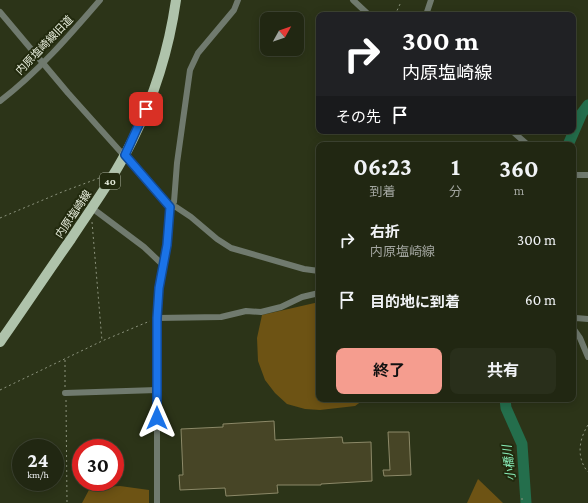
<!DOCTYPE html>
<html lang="ja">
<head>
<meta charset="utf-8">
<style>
  body { margin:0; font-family:"Crimson Pro","Noto Sans JP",serif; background:#292f1b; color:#f1f3f6; height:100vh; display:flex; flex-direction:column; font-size:15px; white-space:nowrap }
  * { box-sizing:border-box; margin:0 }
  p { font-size:13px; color:#a2a59f }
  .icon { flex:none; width:22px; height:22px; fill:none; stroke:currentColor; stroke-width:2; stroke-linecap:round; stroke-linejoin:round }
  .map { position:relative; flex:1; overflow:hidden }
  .drawer { position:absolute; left:316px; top:142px; width:260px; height:260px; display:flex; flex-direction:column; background:#212712; border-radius:8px; box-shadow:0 2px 10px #0003,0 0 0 1px #3e4432 }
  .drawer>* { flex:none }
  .top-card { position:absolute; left:316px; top:12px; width:260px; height:122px; border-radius:8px; box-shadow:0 2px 10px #0003,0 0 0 1px #3e4432; background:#202124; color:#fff; overflow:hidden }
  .needle { width:26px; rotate:50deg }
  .controls { position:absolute; left:260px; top:12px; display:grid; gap:8px }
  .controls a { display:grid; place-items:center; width:44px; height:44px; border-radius:8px; background:#212712; box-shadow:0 2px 10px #0003,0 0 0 1px #3e4432; font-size:20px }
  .speed { position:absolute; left:12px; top:439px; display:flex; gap:8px; font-size:20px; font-weight:700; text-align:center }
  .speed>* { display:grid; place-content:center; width:52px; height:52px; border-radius:50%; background:#212712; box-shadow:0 2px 10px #0003,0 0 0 1px #3e4432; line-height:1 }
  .speed small { font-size:10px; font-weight:400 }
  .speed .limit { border:6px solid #d22; background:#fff; color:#111 }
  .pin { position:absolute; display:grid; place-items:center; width:34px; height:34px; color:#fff; margin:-17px; border-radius:8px; box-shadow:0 2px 6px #0006 }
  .me { position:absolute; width:44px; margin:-22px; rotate:0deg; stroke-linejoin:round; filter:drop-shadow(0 0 3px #0008) }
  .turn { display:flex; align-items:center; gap:14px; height:84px; padding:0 20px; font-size:18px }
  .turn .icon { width:52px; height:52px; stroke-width:2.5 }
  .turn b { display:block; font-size:28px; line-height:34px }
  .then { display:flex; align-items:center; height:38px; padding:0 20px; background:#0003; gap:8px; font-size:15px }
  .eta { display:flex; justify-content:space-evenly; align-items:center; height:68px; text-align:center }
  .eta b { font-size:24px; font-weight:700; line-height:28px }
  .button { display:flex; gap:8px; margin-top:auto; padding:8px 20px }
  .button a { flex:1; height:46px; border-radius:8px; background:#f59d8f; color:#111; font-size:16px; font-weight:700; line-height:46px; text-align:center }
  .button a+a { background:#292f1b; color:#f1f3f6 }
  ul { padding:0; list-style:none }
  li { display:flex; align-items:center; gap:12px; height:60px; padding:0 20px }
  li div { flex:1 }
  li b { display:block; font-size:15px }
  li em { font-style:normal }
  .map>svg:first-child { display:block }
  .green { fill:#6d5314 }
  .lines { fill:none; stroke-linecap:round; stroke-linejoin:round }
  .river { stroke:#246e4c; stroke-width:11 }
  .building { fill:#474526; stroke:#8c8968 }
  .path { stroke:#8d947e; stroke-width:1; stroke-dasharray:2 3; stroke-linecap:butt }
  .street { stroke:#707a6e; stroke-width:6 }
  .primary { stroke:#afc3ab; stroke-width:10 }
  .route-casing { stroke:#114b97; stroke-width:10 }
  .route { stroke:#1a73e8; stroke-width:7 }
  .labels { text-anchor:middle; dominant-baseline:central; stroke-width:4; stroke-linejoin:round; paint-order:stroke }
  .shield { fill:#222a0e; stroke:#acb29e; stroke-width:1 }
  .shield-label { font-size:10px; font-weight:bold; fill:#e7eddc }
  .street-label { font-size:11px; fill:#e7eddc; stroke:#222a0e }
  .water-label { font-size:12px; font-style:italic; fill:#88edb8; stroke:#222a0e }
</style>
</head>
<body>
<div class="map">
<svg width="588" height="503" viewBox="0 0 588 503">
  <rect width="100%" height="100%" fill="#2c3418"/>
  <g class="green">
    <polygon points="319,302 319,399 362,399 362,401 355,406 320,410 305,409 287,404 275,393 265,380 258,361 257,338 262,315"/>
    <polygon points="478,479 503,503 467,503"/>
    <polygon points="120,486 149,490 149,503 82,503 90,488"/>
  </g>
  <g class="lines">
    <g class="river">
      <polyline points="568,145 582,113 588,105"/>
      <polyline points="505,399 506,408 522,444 526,503"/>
    </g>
  </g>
  <g class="building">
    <polygon points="274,421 275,440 342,437 343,443 371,442 372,481 321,484 321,485 277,485 278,493 226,496 225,488 180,490 179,475 183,475 181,429 223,427 223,424"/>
    <polygon points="388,432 409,432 411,475 384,476 383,470 390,470"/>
  </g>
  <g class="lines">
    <g class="path">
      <polyline points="395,15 401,2"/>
      <polyline points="0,218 62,192 102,177"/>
      <polyline points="92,222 102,341"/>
      <polyline points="65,360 65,387"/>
      <polyline points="0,390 102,341 150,321"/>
      <polyline points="66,400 67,503"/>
      <path d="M588,425C579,439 576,458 588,472"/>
      <polyline points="522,498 522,503"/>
    </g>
    <g class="street">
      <polyline points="353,0 369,15"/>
      <polyline points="0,12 68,93 170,207 167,245 159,288 157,318 157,503"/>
      <polyline points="426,15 431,0"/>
      <path d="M0,101C37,73 69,36 100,0"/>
      <polyline points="512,131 528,145"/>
      <polyline points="573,175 588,175"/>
      <polyline points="170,207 174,202 177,163 190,70 198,53 234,10 238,0"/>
      <polyline points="170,207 176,207 191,217 217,239 231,248 304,269 319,271"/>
      <polyline points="92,208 144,247 163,265"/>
      <polyline points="157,318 221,317 246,311 261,312 281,307 302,297 319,293"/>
      <polyline points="573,319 576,318 588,319"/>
      <polyline points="573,328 580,338 588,357"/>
      <polyline points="65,393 157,390"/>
    </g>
    <path class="primary" d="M0,342C24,308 47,273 71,239C92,207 115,176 132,141C154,97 169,49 176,0"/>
  </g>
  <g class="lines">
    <defs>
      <polyline id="route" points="146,109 125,155 170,207 167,245 159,288 157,318 157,418"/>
    </defs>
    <use href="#route" class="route-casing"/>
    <use href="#route" class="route"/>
  </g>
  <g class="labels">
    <rect class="shield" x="100" y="173" width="20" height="16" rx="3"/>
    <g class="shield-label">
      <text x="110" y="181">40</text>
    </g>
    <g class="street-label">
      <text transform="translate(44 45) rotate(-46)">内原塩崎線旧道</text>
      <text transform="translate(73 214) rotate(-56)">内原塩崎線</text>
    </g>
    <g class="water-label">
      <text transform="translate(509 463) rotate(-97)">小橋川</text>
    </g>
  </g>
</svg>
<div class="controls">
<a><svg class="needle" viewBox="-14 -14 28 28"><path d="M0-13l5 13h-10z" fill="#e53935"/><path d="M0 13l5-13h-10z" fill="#a2a59f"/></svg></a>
</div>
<div class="speed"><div>24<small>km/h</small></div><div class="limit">30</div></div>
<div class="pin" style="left:146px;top:109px;background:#d93025"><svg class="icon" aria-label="arrive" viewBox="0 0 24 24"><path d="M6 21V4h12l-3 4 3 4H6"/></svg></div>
<svg class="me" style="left:157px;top:418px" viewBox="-20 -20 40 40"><path d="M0-17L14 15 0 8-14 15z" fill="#1a73e8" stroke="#fff" stroke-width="4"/></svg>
<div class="top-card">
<div class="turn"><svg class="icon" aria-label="right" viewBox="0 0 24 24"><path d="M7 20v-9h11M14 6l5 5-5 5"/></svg><div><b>300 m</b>内原塩崎線</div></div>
<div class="then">その先<svg class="icon" aria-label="arrive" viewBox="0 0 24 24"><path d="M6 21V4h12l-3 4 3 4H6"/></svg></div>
</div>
<section class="drawer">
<div class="eta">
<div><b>06:23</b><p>到着</p></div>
<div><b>1</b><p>分</p></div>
<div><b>360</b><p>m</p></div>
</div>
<ul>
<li><svg class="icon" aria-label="right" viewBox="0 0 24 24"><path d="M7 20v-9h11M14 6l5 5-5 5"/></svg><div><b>右折</b><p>内原塩崎線</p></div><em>300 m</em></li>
<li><svg class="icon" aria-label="arrive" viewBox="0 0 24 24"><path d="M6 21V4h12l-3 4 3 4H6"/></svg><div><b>目的地に到着</b></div><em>60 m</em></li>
</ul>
<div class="button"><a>終了</a><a>共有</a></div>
</section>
</div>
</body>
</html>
